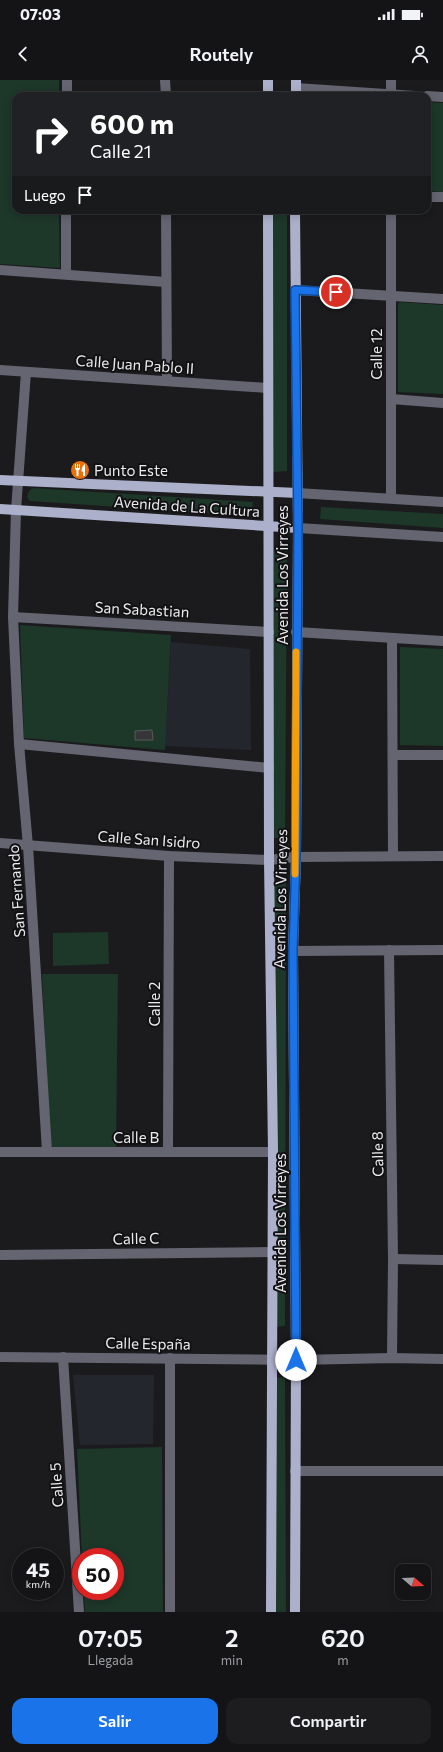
<!DOCTYPE html>
<html lang="es">
<head>
<meta charset="utf-8">
<style>
  body { margin:0; font-family:Commissioner,sans-serif; background:#1d1d1f; color:#f1f3f6; height:100vh; display:flex; flex-direction:column; font-size:15px; white-space:nowrap }
  * { box-sizing:border-box; margin:0 }
  p { font-size:13px; color:#9d9ea1 }
  .icon { flex:none; width:22px; height:22px; fill:none; stroke:currentColor; stroke-width:2; stroke-linecap:round; stroke-linejoin:round }
  .map { position:relative; height:1532px; overflow:hidden }
  .side { display:flex; flex-direction:column; background:#141416; flex:1 }
  .side>* { flex:none }
  .banner { position:absolute; left:12px; top:12px; width:419px; height:122px; border-radius:12px; box-shadow:0 2px 10px #0003,0 0 0 1px #333335; background:#202124; color:#fff; overflow:hidden }
  .needle { width:26px; rotate:109deg }
  .fabs { position:absolute; left:395px; top:1484px; display:grid; gap:8px }
  .fabs a { display:grid; place-items:center; width:36px; height:36px; border-radius:8px; background:#141416; box-shadow:0 2px 10px #0003,0 0 0 1px #333335; font-size:20px }
  .speed { position:absolute; left:12px; top:1468px; display:flex; gap:8px; font-size:20px; font-weight:700; text-align:center }
  .speed>* { display:grid; place-content:center; width:52px; height:52px; border-radius:50%; background:#141416; box-shadow:0 2px 10px #0003,0 0 0 1px #333335; line-height:1 }
  .speed small { font-size:10px; font-weight:400 }
  .speed .limit { border:6px solid #d22; background:#fff; color:#111 }
  .pin { position:absolute; display:grid; place-items:center; width:34px; height:34px; color:#fff; margin:-17px; border:2px solid #fff; border-radius:50%; box-shadow:0 1px 4px #0007 }
  .me { position:absolute; width:44px; margin:-22px; rotate:0deg; stroke-linejoin:round; filter:drop-shadow(0 0 3px #0008) }
  .turn { display:flex; align-items:center; gap:14px; height:84px; padding:0 12px; font-size:18px }
  .turn .icon { width:52px; height:52px; stroke-width:2.5 }
  .turn b { display:block; font-size:28px; line-height:34px }
  .then { display:flex; align-items:center; height:38px; padding:0 12px; background:#0003; gap:8px; font-size:15px }
  .eta { display:flex; justify-content:space-evenly; align-items:center; height:68px; text-align:center }
  .eta b { font-size:24px; font-weight:600; line-height:28px }
  .button { display:flex; gap:8px; margin-top:auto; padding:8px 12px }
  .button a { flex:1; height:46px; border-radius:12px; background:#1a73e8; color:#fff; font-size:16px; font-weight:600; line-height:46px; text-align:center }
  .button a+a { background:#1d1d1f; color:#f1f3f6 }
  .status { display:flex; justify-content:space-between; align-items:center; height:28px; padding:0 20px; background:#141416; direction:ltr }
  .status svg { height:11px; fill:currentColor }
  header { display:flex; justify-content:space-between; align-items:center; height:52px; padding:0 12px; background:#141416; font-size:18px; font-weight:600 }
  .map>svg:first-child { display:block }
  .built { fill:#23262d }
  .green { fill:#1d3729 }
  .building { fill:#363639; stroke:#58595c }
  .lines { fill:none; stroke-linecap:round; stroke-linejoin:round }
  .minor { stroke:#646571; stroke-width:10 }
  .major { stroke:#adb0ca; stroke-width:10 }
  .route-casing { stroke:#114b97; stroke-width:10 }
  .route { stroke:#1a73e8; stroke-width:7 }
  .slow { stroke:#f59e0b; stroke-width:7 }
  .labels { text-anchor:middle; dominant-baseline:central; stroke-width:4; stroke-linejoin:round; paint-order:stroke }
  .street-label { font-size:15px; fill:#eaeaec; stroke:#121215 }
  .poi-label { font-size:15px; fill:#eaeaec; stroke:#121215; text-anchor:start }
</style>
</head>
<body>
<div class="status"><b>07:03</b><svg viewBox="0 0 49 12"><path d="M0 12V9h3v3zM5 12V6h3v6zM10 12V3h3v9zM15 12V0h3v12zM26 1h20v11H26zM47 4h2v5h-2z"/></svg></div>
<header><svg class="icon" aria-label="back" viewBox="0 0 24 24"><path d="M15 5l-7 7 7 7"/></svg>Routely<svg class="icon" aria-label="person" viewBox="0 0 24 24"><circle cx="12" cy="8" r="4"/><path d="M4 21q1-7 8-7t8 7"/></svg></header>
<div class="map">
<svg width="443" height="1532" viewBox="0 0 443 1532">
  <rect width="100%" height="100%" fill="#1b1b1e"/>
  <g class="built">
    <polygon points="171,562 250,569 251,670 165,666"/>
    <polygon points="73,1295 154,1295 153,1364 80,1365"/>
  </g>
  <g class="green">
    <polygon points="0,0 59,0 59,16 16,16 16,130 59,130 60,188 0,184"/>
    <polygon points="427,22 443,23 443,112 427,111"/>
    <polygon points="273,130 287,130 287,391 273,392"/>
    <polygon points="399,222 443,225 443,314 398,312 398,226"/>
    <polygon points="33,408 253,422 251,436 30,421 27,417 29,411"/>
    <polygon points="321,427 443,434 443,448 320,439"/>
    <polygon points="274,467 287,468 285,758 274,758"/>
    <polygon points="20,545 171,555 165,670 24,658"/>
    <polygon points="400,567 443,569 443,666 400,665"/>
    <polygon points="286,803 285,1246 274,1247 274,804"/>
    <polygon points="108,852 109,884 53,886 53,853"/>
    <polygon points="42,894 118,894 116,1069 55,1068 50,1065"/>
    <polygon points="274,1297 285,1298 286,1532 276,1532"/>
    <polygon points="162,1367 163,1532 85,1532 84,1511 115,1511 115,1477 82,1477 77,1369"/>
  </g>
  <polygon class="building" points="152,650 153,660 135,660 135,651"/>
  <g class="lines">
    <g class="minor">
      <polyline points="165,0 166,16"/>
      <polyline points="391,0 391,16"/>
      <polyline points="296,8 415,16"/>
      <polyline points="67,16 67,0"/>
      <polyline points="427,16 443,17"/>
      <polyline points="427,117 443,117"/>
      <polyline points="166,130 167,301"/>
      <polyline points="391,130 391,418"/>
      <polyline points="0,190 166,202"/>
      <polyline points="66,194 66,130"/>
      <polyline points="295,210 443,219"/>
      <polyline points="0,290 268,308"/>
      <polyline points="26,292 16,430 13,537 19,664 28,766 47,1071"/>
      <polyline points="391,319 443,323"/>
      <polyline points="297,413 443,422"/>
      <polyline points="298,448 443,457"/>
      <polyline points="13,537 269,552"/>
      <polyline points="296,552 443,561"/>
      <polyline points="392,558 393,776"/>
      <polyline points="19,664 269,688"/>
      <polyline points="393,675 443,675"/>
      <polyline points="0,763 169,776 269,780 296,777 443,776"/>
      <polyline points="389,870 393,1179 392,1278"/>
      <polyline points="293,871 443,870"/>
      <polyline points="0,1072 273,1072"/>
      <polyline points="168,1072 169,776"/>
      <polyline points="0,1175 273,1172"/>
      <polyline points="393,1179 443,1180"/>
      <polyline points="0,1277 296,1280 392,1278 443,1279"/>
      <polyline points="63,1277 79,1532"/>
      <polyline points="295,1391 443,1391"/>
      <polyline points="170,1532 170,1278"/>
    </g>
    <g class="major">
      <polyline points="296,0 296,16"/>
      <polyline points="268,16 268,0"/>
      <polyline points="268,130 269,780 273,1072 271,1532"/>
      <polyline points="0,400 297,413"/>
      <polyline points="0,429 298,448"/>
      <polyline points="295,1532 296,1280 293,871 296,777 298,448 295,130"/>
    </g>
  </g>
  <g class="lines">
    <defs>
      <polyline id="route" points="296,1280 293,870 296,777 298,448 295,210 336,212"/>
    </defs>
    <use href="#route" class="route-casing"/>
    <use href="#route" class="route"/>
    <polyline class="slow" points="295,794 296,572"/>
  </g>
  <defs>
    <symbol id="restaurant-disc" viewBox="-11 -11 22 22"><circle r="9.5" fill="#e8710a" stroke="#121215"/><path d="M-5-6h1v4h1v-4h1v4h1v-4h1v5L-1.5 .5V6h-2V.5L-5-1ZM5-6V6H3V1.5H1.5Q1.5-4 5-6Z" fill="#fff"/></symbol>
  </defs>
  <g fill-rule="evenodd">
    <use href="#restaurant-disc" x="69" y="379" width="22" height="22"/>
  </g>
  <g class="labels">
    <g class="street-label">
      <text transform="translate(376 274) rotate(-90)">Calle 12</text>
      <text transform="translate(135 284) rotate(4)">Calle Juan Pablo II</text>
      <text transform="translate(187 426) rotate(4)">Avenida de La Cultura</text>
      <text transform="translate(282 495) rotate(-90)">Avenida Los Virreyes</text>
      <text transform="translate(142 529) rotate(3)">San Sabastian</text>
      <text transform="translate(149 759) rotate(4)">Calle San Isidro</text>
      <text transform="translate(16 811) rotate(-94)">San Fernando</text>
      <text transform="translate(280 819) rotate(-89)">Avenida Los Virreyes</text>
      <text transform="translate(154 924) rotate(-90)">Calle 2</text>
      <text x="136" y="1057">Calle B</text>
      <text transform="translate(377 1074) rotate(-91)">Calle 8</text>
      <text transform="translate(280 1143) rotate(-90)">Avenida Los Virreyes</text>
      <text transform="translate(136 1158) rotate(-1)">Calle C</text>
      <text transform="translate(148 1263) rotate(1)">Calle España</text>
      <text transform="translate(56 1405) rotate(-94)">Calle 5</text>
    </g>
    <g class="poi-label">
      <text x="94" y="390">Punto Este</text>
    </g>
  </g>
</svg>
<div class="fabs">
<a><svg class="needle" viewBox="-14 -14 28 28"><path d="M0-13l5 13h-10z" fill="#e53935"/><path d="M0 13l5-13h-10z" fill="#9d9ea1"/></svg></a>
</div>
<div class="speed"><div>45<small>km/h</small></div><div class="limit">50</div></div>
<div class="pin" style="left:336px;top:212px;background:#d93025"><svg class="icon" aria-label="arrive" viewBox="0 0 24 24"><path d="M6 21V4h12l-3 4 3 4H6"/></svg></div>
<svg class="me" style="left:296px;top:1280px" viewBox="-20 -20 40 40"><circle r="19" fill="#fff"/><path d="M0-13L10 11 0 6-10 11z" fill="#1a73e8"/></svg>
<div class="banner">
<div class="turn"><svg class="icon" aria-label="right" viewBox="0 0 24 24"><path d="M7 20v-9h11M14 6l5 5-5 5"/></svg><div><b>600 m</b>Calle 21</div></div>
<div class="then">Luego<svg class="icon" aria-label="arrive" viewBox="0 0 24 24"><path d="M6 21V4h12l-3 4 3 4H6"/></svg></div>
</div>
</div>
<section class="side">
<div class="eta">
<div><b>07:05</b><p>Llegada</p></div>
<div><b>2</b><p>min</p></div>
<div><b>620</b><p>m</p></div>
</div>
<div class="button"><a>Salir</a><a>Compartir</a></div>
</section>
</body>
</html>
